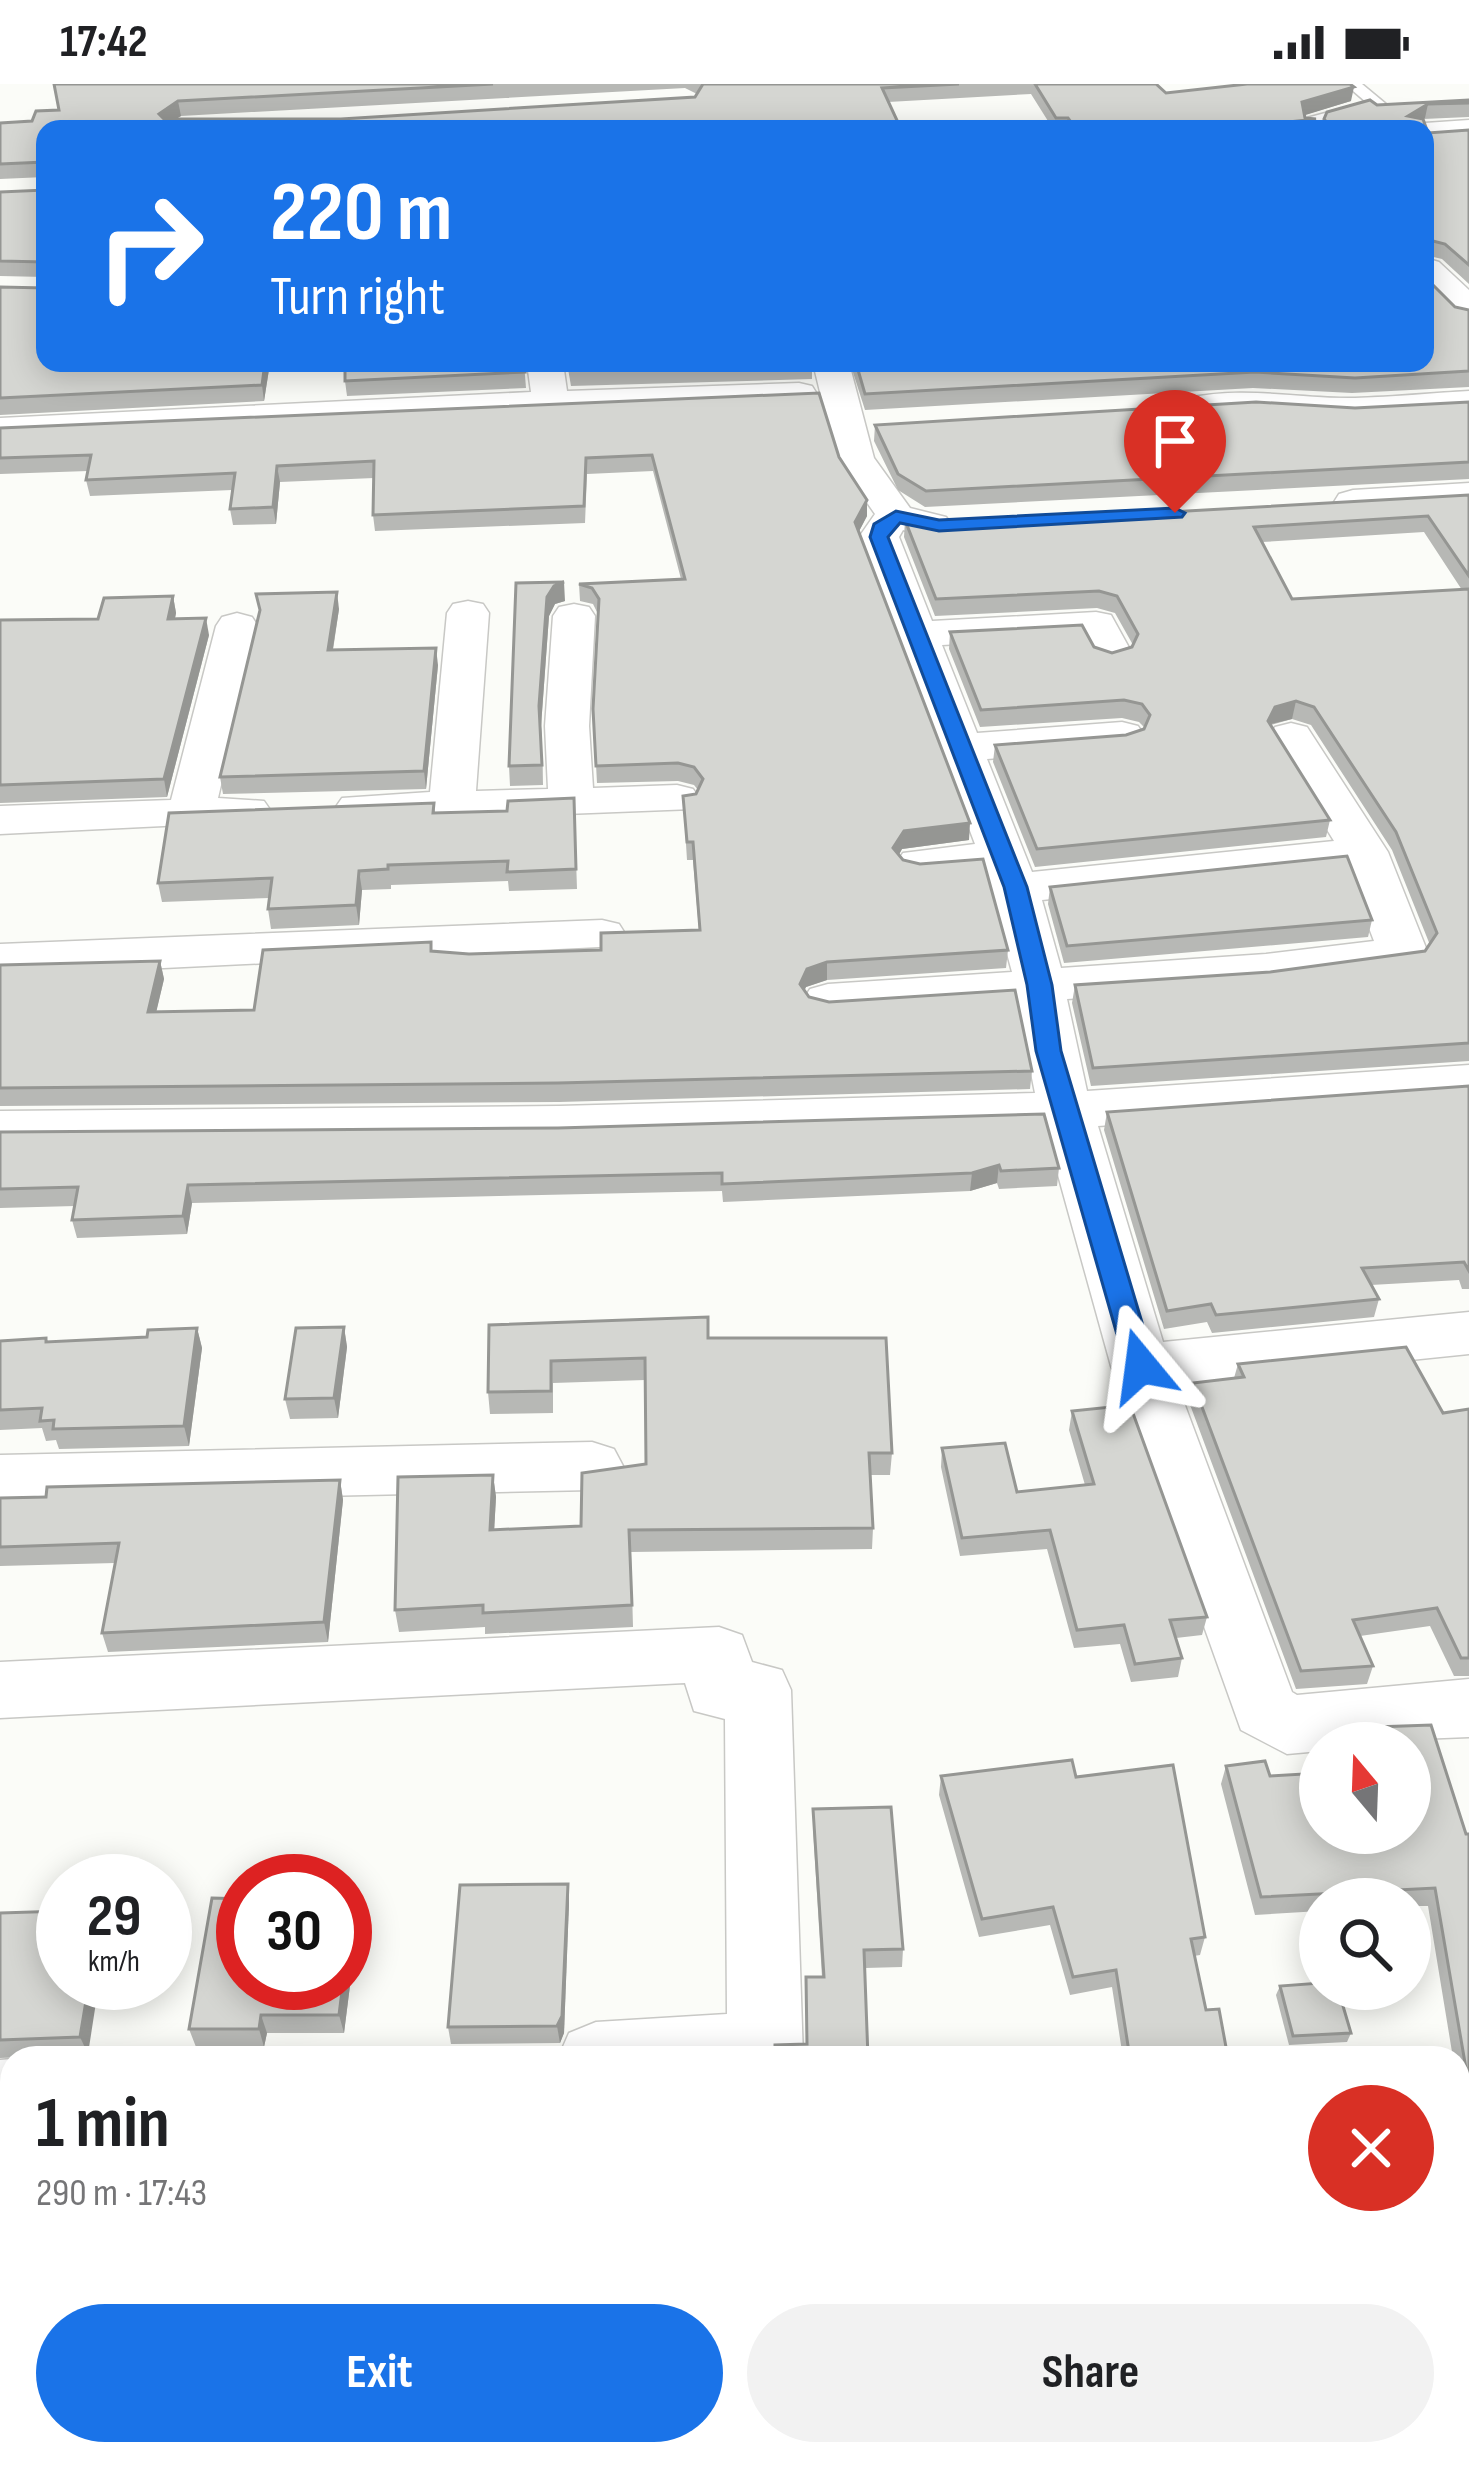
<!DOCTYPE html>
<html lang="en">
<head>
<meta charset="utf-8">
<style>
  body { margin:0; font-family:"Sofia Sans Condensed",sans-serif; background:#f2f2f2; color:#202124; height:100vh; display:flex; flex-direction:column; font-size:45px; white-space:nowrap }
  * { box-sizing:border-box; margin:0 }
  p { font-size:39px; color:#757577 }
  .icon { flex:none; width:66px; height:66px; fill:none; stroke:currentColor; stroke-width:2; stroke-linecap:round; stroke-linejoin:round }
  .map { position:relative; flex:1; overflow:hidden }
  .panel { position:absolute; left:0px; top:1962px; width:1470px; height:420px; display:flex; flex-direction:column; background:#fff; border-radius:36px 36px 0 0; box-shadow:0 6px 30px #0003 }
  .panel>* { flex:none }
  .hud { position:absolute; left:36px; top:36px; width:1398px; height:252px; border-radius:24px; box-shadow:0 6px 30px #0003; background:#1a73e8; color:#fff; overflow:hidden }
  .needle { width:78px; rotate:341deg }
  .controls { position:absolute; left:1299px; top:1638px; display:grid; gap:24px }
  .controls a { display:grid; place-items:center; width:132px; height:132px; border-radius:50%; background:#fff; box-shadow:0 6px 30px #0003; font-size:60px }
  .speed { position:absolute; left:36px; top:1770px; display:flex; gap:24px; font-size:60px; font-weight:700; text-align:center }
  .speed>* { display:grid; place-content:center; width:156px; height:156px; border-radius:50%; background:#fff; box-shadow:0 6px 30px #0003; line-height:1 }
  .speed small { font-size:30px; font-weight:400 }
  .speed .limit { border:18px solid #d22; background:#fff; color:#111 }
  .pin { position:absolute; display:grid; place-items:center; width:102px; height:102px; color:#fff; margin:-123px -51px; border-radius:50% 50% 50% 0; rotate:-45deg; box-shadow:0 0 12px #0007 }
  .pin .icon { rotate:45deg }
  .me { position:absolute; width:132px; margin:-66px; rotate:344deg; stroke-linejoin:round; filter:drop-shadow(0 0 9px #0008) }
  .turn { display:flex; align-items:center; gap:42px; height:252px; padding:0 36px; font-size:54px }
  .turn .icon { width:156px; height:156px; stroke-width:2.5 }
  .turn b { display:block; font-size:84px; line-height:102px }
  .round { display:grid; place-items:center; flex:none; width:126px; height:126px; border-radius:63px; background:#f2f2f2 }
  .overview { display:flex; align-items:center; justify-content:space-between; height:204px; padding:0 36px }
  h1 { font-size:72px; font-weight:700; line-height:90px }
  .button { display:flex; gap:24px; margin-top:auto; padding:24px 36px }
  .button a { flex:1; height:138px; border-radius:72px; background:#1a73e8; color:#fff; font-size:48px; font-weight:700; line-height:138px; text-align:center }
  .button a+a { background:#f2f2f2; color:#202124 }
  .status { display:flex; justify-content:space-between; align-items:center; height:84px; padding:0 60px; background:#fff; direction:ltr }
  .status svg { height:33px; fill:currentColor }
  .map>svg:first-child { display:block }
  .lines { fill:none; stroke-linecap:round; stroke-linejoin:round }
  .lane-casing { stroke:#c8c8c5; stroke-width:3 }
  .street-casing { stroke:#c8c8c5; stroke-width:3 }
  .secondary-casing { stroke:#c8c8c5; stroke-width:3 }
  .lane { fill:#fff; fill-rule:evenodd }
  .street { fill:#fff; fill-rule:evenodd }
  .secondary { fill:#fff; fill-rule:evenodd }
  .wall { fill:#b7b8b5; fill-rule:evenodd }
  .shaded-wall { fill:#959693 }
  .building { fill:#d5d6d2; stroke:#959693; stroke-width:3 }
  .route { fill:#1a73e8; stroke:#114b97; stroke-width:3 }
</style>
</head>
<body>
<div class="status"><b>17:42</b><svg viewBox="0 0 49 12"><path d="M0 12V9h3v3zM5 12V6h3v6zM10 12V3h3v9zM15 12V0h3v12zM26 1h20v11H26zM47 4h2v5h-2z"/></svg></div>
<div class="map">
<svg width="1469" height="2382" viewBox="0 0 1469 2382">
  <rect width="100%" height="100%" fill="#fbfcf8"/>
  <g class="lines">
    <defs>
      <polygon id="lane" points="1345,0 1362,0 1386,20 1318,40 1321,45 1305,45 1303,35 1366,18"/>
      <g id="street">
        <polygon points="527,279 563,279 567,307 799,299 812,302 817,310 812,318 799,321 0,356 0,334 531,308"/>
        <path d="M813,279H849L874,374L910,424L946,433L952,441L946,449L932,453L903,446L899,453L932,537L1096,528L1111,531L1132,569L1126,578L1111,582L1096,578L1082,553L942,561L977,649L1122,638L1138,642L1144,651L1138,660L1122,664L987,675L1032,788L1334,757L1269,652L1275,643L1291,639L1307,643L1388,768L1428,869L1420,880L1266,902L1067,915L1087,1007L1469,981V1015L1098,1042L1163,1258L1469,1228V1270L1177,1300L1292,1608L1297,1611L1469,1595V1653L1320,1659V1667L1287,1670L1241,1646L1111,1282L1045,1044L559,1058L0,1063V1027L559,1022L1035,1009L1017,919L828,932L810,927L803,916L810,905L828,900L1012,888L985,788L920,793L903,789L896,779L903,769L975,760L859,453L875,430L836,374ZM1346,784L1374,857L1266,870L1061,884L1042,816Z"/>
        <path d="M1469,307V329L1352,336L1277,330L1185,331L1180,323L1185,315C1241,301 1299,315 1355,314C1393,313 1431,309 1469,307Z"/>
        <polygon points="1469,399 1469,423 1353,430 1339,426 1334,418 1339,410 1353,406"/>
        <polygon points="468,517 483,520 489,529 476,707 548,705 545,642 553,532 559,523 574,520 589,523 595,532 589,642 593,704 677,701 693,705 700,715 693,725 358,738 342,734 335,724 342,714 430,708 447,529 453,520"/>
        <polygon points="237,529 252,533 258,542 218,714 264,717 271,727 264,737 0,750 0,722 171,716 216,542 222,533"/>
        <polygon points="602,836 619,840 626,851 619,862 0,892 0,860"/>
        <polygon points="592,1358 614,1365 623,1382 614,1399 592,1406 0,1419 0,1371"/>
        <polygon points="719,1543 742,1551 752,1578 782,1586 791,1606 803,1974 558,1974 569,1949 596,1938 727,1930 725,1635 694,1627 685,1599 0,1634 0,1578"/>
        <polygon points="12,1975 12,2049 0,2050 0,1976"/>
        <polygon points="12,2193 12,2275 0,2276 0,2194"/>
      </g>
      <g id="secondary">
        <polygon points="1469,36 1469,56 1425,59 1425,45 1410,45 1425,39"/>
        <polygon points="1425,174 1439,178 1469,206 1469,239 1455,235 1425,207"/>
      </g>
    </defs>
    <use href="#lane" class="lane-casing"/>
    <use href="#street" class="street-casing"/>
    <use href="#secondary" class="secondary-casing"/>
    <use href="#lane" class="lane"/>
    <use href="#street" class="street"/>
    <use href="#secondary" class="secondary"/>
  </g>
  <g class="wall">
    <path d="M54,0H1156L1166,9L1351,17L1304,31L1314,45H1053L1031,10L888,18L45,93L0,95V39L32,37L59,26ZM685,4L697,10L695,13L341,35H175L181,32Z"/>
    <polygon points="1469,16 1469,33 1423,35 1428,49 1469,46 1469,200 1442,175 1425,171 1425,45 1322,45 1324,35 1377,21"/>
    <polygon points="0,108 270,279 264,317 0,331 0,203 45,204 45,193 0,192"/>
    <polygon points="1455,223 1469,226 1469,303 1352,309 1253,304 865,326 850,279 1425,279"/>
    <polygon points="524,279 526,304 347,312 345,297"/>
    <polygon points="567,279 812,279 812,295 571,302"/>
    <polygon points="1469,318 1469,395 925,423 898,406 874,357 875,341 1355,324"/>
    <polygon points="0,344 839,373 867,432 859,447 969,756 902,765 899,771 1008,866 1006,884 827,896 806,903 804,907 809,913 1032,987 1030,1005 559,1018 0,1022 0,881 160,877 164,895 156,928 254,926 431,858 432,867 469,870 601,866 699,846 693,776 687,776 683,712 696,710 698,706 694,701 678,697 597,699 593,625 598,530 593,520 580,517 579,500 681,495 653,387 587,390 585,439 375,447 373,431 374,394 280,398 276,440 233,441 230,425 232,406 90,412 86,396 88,387 0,390"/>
    <path d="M1469,411V977L1091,1002L1072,919L1075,901L1270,888L1425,867L1430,861L1392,766L1311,641L1292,635L1271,641L1330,736L1326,753L1035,783L993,678L995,661L1126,651L1145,644L1139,638L1122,634L980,643L949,565L950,548L1094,563L1112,569L1133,561L1115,529L1097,524L935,532L904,453L905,436L940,441ZM1424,448L1462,506L1292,515L1262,458Z"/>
    <polygon points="516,499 565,517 555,520 549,532 541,642 543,701 510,702 509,682"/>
    <polygon points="173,512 176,529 175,535 209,551 167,713 0,719 0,536 98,535"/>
    <polygon points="339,525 333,566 438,581 426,705 223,710 220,693"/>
    <polygon points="574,714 577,805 509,807 508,797 391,801 391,805 362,806 359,841 271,845 268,825 269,814 162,818 158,799 434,719 435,729 507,727"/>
    <polygon points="1050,803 1372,836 1368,853 1064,879 1048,820"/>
    <polygon points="1469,1002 1469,1205 1462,1205 1459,1196 1371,1201 1379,1215 1374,1233 1212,1249 1207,1238 1164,1245 1104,1046 1107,1028"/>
    <polygon points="0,1048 1059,1084 1057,1102 999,1105 997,1099 970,1107 723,1118 722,1107 192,1119 187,1150 77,1154 72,1136 75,1122 0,1124"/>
    <polygon points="489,1241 708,1254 892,1369 890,1391 870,1391 873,1444 872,1465 631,1468 633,1543 485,1550 485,1543 399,1548 395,1526 493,1391 496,1413 494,1446 581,1442 646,1380 645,1296 553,1299 553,1329 490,1330 488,1308"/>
    <polygon points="344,1243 347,1263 338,1334 290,1335 285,1315"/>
    <polygon points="197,1244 202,1264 189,1362 59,1365 56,1356 46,1357 42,1344 0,1346 0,1257 46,1254 48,1258 147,1253"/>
    <polygon points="1238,1280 1443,1329 1469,1325 1469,1592 1454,1592 1430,1542 1360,1552 1373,1582 1367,1600 1296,1605 1189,1318 1193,1299 1234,1294"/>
    <polygon points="1072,1327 1207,1533 1202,1551 1176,1554 1182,1574 1178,1593 1131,1598 1120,1560 1074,1564 1047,1465 960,1472 941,1383 942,1364 1017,1408 1085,1401 1069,1346"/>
    <polygon points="340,1396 343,1416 328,1558 108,1568 102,1549 115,1479 0,1482 0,1414"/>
    <polygon points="1431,1641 1466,1750 1469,1750 1469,2237 1458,2237 1458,2064 1468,2064 1458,2002 1458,1974 1453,1974 1428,1822 1410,1822 1410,1815 1320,1815 1320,1827 1255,1831 1221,1700 1226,1682 1265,1677 1270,1692 1320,1689 1320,1749 1410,1749 1410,1659 1370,1659 1376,1643"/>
    <polygon points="941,1692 1076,1693 1205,1853 1200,1871 1194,1872 1206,1926 1228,1974 1123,1974 1112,1903 1070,1911 1050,1841 979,1853 939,1711"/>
    <polygon points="813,1725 903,1865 902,1883 865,1884 806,1960 806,1893 822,1893 813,1744"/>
    <polygon points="568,1800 569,1819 564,1949 560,1959 451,1960 448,1943"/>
    <polygon points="63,1827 88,1970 0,1974 0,1829"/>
    <polygon points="357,1846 344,1949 267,1949 264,1963 196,1963 189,1945 243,1899"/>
    <polygon points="1280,1902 1351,1949 1347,1958 1289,1961 1276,1911"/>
    <polygon points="12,2231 12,2320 0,2322 0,2264 6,2263"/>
    <polygon points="1212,2370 1363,2370 1365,2382 648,2382 1213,2373"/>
  </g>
  <g class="shaded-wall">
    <polygon points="1354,3 1351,17 1299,33 1302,18"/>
    <polygon points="178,17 181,32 162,44 159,30"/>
    <polygon points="1428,20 1425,34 1406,45 1408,32"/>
    <polygon points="1316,35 1314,45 1222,45"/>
    <polygon points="265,279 270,279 264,317 262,301"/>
    <polygon points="277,382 280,398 276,440 273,423"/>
    <polygon points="867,416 867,432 855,455 855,438"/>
    <polygon points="564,498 565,517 555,520 549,532 541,642 543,701 539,622 547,513 554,502"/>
    <polygon points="337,508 339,525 330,583 328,566"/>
    <polygon points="173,512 176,529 171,552 168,535"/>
    <polygon points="206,534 209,551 167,713 164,695"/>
    <polygon points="436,564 438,581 426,705 424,687"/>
    <polygon points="1296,617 1292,635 1271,640 1268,637 1275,623"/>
    <polygon points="970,739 969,756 902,765 892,782 893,764 904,747"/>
    <polygon points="359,787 362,806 359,841 356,821"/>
    <polygon points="160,877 164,895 152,946 148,928"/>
    <polygon points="827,878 827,896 806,903 799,918 800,900 807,885"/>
    <polygon points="999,1081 997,1099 970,1107 972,1089"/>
    <polygon points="188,1101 192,1119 187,1150 183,1132"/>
    <polygon points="344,1243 347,1263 338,1334 334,1314"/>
    <polygon points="197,1244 202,1264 189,1362 184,1342"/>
    <polygon points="493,1391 496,1413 493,1468 490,1446"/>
    <polygon points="340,1396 343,1416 328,1558 324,1538"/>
    <polygon points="568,1800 569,1819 564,1949 560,1959 557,1942"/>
    <polygon points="353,1828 357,1846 344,1949 339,1931 343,1899 345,1899"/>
    <polygon points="89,1899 99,1899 88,1970 80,1953"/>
    <polygon points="261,1931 267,1949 264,1963 259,1945"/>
    <polygon points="9,2129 12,2134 12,2179 10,2189 0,2192 0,2173"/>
    <polygon points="223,2370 231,2370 229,2382 221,2382"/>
  </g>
  <g class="building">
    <polygon points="54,0 493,0 178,17 159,30 164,35 341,35 695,13 703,0 959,0 882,4 901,45 45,45 45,78 0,80 0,39 32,37 36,27 59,26"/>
    <polygon points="1035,0 1156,0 1166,9 1247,0 1350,0 1354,3 1302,18 1305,34 1316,35 1222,45 1076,45 1068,34 1056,34"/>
    <polygon points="1370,16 1377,21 1469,16 1469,19 1428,20 1408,32 1423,35 1428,49 1469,46 1469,181 1445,160 1425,155 1425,165 1425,45 1332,45 1324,35 1327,28"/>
    <polygon points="45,106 45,178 0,177 0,108"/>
    <polygon points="45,178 45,279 265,279 262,301 0,314 0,203 45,204"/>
    <polygon points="1425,193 1455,223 1469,226 1469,287 1355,294 1255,288 865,310 856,279 1425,279"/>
    <polygon points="345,279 524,279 525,288 345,297"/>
    <polygon points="569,279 805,279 570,286"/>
    <polygon points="819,309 839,373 867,416 855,438 970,739 904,747 893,764 903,776 920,780 983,775 1008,866 827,878 807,885 800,900 809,913 829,918 1015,906 1032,987 558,999 0,1004 0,881 160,877 148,928 254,926 263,866 431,858 431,867 469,870 601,866 601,849 700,846 693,758 687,758 683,712 696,710 703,695 694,683 678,679 596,682 593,625 599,515 592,504 579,500 685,495 652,371 586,374 584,422 373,431 374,377 277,382 273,423 230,425 235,389 86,396 91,371 0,374 0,344"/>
    <polygon points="1256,318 1355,324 1469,318 1469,378 926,407 898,390 875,341"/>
    <polygon points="1469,411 1469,492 1428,432 1254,443 1292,515 1469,505 1469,959 1093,984 1075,901 1270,888 1425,867 1437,849 1396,748 1314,623 1296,617 1275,623 1268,637 1330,736 1037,765 995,661 1126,651 1144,645 1150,631 1142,620 1124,616 981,626 950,548 1082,541 1094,563 1112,569 1132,563 1138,550 1117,512 1099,507 936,515 905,436 940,441"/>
    <polygon points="564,498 554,502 547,513 539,622 542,681 509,682 516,499"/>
    <polygon points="337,508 328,566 436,564 424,687 220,693 260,526 256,510"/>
    <polygon points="173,512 168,535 206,534 164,695 0,701 0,536 98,535 104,514"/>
    <polygon points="574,714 576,785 507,788 508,777 388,781 388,785 359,787 356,821 268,825 272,794 158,799 169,729 434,719 433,729 507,727 508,717"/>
    <polygon points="1347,772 1372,836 1067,862 1050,803"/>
    <polygon points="1469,1002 1469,1187 1464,1178 1362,1184 1379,1215 1216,1231 1211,1220 1167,1227 1107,1028"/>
    <polygon points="1044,1030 1059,1084 1001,1087 999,1081 972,1089 722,1100 722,1089 188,1101 183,1132 72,1136 78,1103 0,1105 0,1048 558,1044"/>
    <polygon points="708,1233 708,1254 886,1254 892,1369 869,1369 873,1444 629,1446 632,1521 483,1529 483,1521 395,1526 398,1393 493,1391 490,1446 581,1442 582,1389 646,1380 645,1274 551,1277 551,1307 488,1308 489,1241"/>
    <polygon points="344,1243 334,1314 285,1315 296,1244"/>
    <polygon points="197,1244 184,1342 53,1345 54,1336 40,1337 42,1324 0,1326 0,1257 46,1254 46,1258 147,1253 148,1246"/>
    <polygon points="1406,1263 1443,1329 1469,1325 1469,1574 1461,1574 1437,1524 1353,1536 1373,1582 1301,1587 1193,1299 1244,1293 1238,1280"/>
    <polygon points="1130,1321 1207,1533 1170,1536 1182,1574 1135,1580 1124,1541 1077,1546 1050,1446 962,1454 942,1364 1005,1359 1017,1408 1094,1400 1072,1327"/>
    <polygon points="340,1396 324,1538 102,1549 119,1459 0,1463 0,1414 46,1413 47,1403"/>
    <polygon points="1431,1641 1466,1750 1469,1750 1469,2002 1435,1804 1261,1813 1226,1682 1265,1677 1270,1692 1320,1689 1320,1749 1410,1749 1410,1659 1381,1659 1376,1643"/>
    <polygon points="1072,1676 1076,1693 1173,1681 1205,1853 1191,1855 1206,1926 1219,1925 1228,1974 1130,1974 1116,1886 1073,1893 1053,1823 982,1835 941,1692"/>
    <polygon points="891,1723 903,1865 864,1866 868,1974 775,1974 775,1961 807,1960 806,1893 824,1893 813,1725"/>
    <polygon points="568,1800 562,1932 557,1942 448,1943 460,1801"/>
    <polygon points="212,1814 243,1815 243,1899 343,1899 339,1931 261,1931 259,1945 189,1945"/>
    <polygon points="63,1827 63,1899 89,1899 80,1953 0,1956 0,1829"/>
    <polygon points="345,1828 353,1828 345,1886"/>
    <polygon points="1320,1899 1320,1905 1338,1905 1351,1949 1293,1952 1280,1902"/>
    <polygon points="12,2058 12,2128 9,2129 0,2173 0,2059"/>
    <rect x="1458" y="2064" width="11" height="159"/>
    <polygon points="7,2231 12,2231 12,2305 0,2306 0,2264 6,2263"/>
    <polygon points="113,2370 223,2370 221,2382 111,2382"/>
    <polygon points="343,2370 552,2370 553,2382 343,2382"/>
    <polygon points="647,2370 1127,2370 1130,2373 1217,2373 1219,2370 1363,2370 1365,2382 1182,2382 1182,2380 1086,2378 1087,2382 648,2382"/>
  </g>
  <polygon class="route" points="1175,424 1185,429 1182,433 939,447 900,439 888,453 1027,803 1052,901 1061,967 1155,1282 1141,1292 1126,1282 1036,967 1027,901 1004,803 870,453 874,440 896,427 939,436"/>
</svg>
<div class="controls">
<a><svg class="needle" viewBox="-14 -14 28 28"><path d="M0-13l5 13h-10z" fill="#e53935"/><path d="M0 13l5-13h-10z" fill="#757577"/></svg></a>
<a><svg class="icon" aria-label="search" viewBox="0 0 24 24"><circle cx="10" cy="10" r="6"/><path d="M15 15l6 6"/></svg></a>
</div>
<div class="speed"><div>29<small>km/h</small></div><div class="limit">30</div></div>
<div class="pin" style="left:1175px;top:429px;background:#d93025"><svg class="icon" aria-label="arrive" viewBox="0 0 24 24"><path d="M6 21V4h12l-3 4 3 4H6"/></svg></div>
<svg class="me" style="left:1141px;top:1282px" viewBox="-20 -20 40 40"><path d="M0-17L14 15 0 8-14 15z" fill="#1a73e8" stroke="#fff" stroke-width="4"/></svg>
<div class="hud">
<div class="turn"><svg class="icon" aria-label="right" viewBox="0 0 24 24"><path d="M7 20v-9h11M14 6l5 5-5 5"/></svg><div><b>220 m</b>Turn right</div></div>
</div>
<section class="panel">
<div class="overview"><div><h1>1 min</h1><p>290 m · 17:43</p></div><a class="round" style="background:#d93025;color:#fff"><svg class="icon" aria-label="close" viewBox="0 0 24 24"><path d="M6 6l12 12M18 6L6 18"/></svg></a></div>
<div class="button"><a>Exit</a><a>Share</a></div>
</section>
</div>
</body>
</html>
